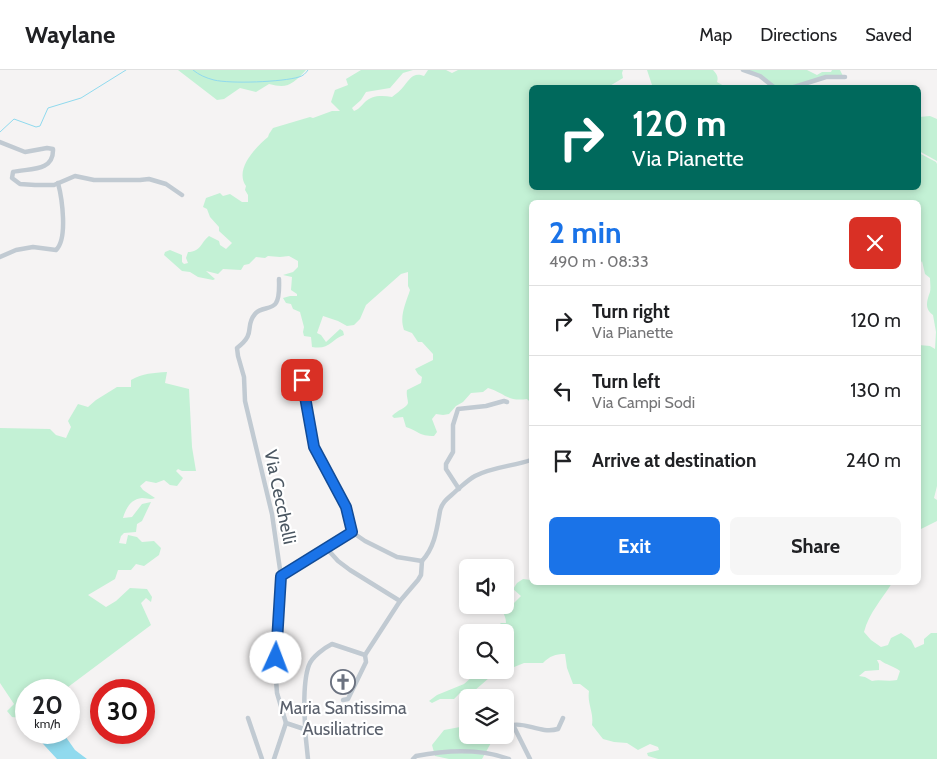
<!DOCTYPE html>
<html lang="en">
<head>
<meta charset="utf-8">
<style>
  body { margin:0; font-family:Cabin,sans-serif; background:#f6f6f6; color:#202124; height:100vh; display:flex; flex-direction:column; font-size:19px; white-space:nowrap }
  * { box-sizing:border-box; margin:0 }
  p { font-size:16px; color:#757577 }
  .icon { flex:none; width:28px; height:28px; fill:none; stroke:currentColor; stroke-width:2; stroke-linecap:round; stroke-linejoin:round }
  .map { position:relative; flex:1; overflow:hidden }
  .sheet { position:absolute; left:529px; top:130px; width:392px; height:385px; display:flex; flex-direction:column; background:#fff; border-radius:8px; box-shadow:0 2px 8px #0003 }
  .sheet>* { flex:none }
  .guide { position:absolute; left:529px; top:15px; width:392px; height:105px; border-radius:8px; box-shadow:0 2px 8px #0003; background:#00695c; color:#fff; overflow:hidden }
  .fabs { position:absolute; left:459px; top:489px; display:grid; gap:10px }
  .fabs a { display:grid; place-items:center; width:55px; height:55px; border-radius:8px; background:#fff; box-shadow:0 2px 8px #0003; font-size:25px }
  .speed { position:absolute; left:15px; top:609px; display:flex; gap:10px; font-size:25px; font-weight:700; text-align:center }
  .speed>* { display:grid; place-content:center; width:65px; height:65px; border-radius:50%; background:#fff; box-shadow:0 2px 8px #0003; line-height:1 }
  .speed small { font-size:12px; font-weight:400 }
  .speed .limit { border:8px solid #d22; background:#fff; color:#111 }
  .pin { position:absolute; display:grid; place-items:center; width:42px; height:42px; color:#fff; margin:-21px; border-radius:10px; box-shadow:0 2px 8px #0006 }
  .me { position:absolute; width:55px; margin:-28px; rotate:2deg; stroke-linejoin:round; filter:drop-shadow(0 0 4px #0008) }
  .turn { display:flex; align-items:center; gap:18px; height:105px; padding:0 20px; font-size:22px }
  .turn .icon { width:65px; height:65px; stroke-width:2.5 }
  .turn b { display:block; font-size:35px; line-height:42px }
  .round { display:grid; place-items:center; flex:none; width:52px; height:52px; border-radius:8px; background:#f6f6f6 }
  .overview { display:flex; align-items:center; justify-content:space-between; height:85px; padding:0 20px }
  h1 { font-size:30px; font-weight:800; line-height:38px; color:#1a73e8 }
  .action { display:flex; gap:10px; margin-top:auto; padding:10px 20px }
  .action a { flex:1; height:58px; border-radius:8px; background:#1a73e8; color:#fff; font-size:20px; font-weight:800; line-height:58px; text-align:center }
  .action a+a { background:#f6f6f6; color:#202124 }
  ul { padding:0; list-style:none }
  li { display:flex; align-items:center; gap:15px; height:70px; padding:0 20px; border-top:1px solid #e0e0e0 }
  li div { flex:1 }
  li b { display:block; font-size:19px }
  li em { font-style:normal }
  header { display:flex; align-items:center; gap:30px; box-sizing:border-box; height:70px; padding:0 25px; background:#fff; border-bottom:1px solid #e0e0e0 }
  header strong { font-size:24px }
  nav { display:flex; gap:28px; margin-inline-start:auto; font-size:18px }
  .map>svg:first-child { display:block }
  .green { fill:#c3f1d5; fill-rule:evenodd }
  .water { fill:#90daee }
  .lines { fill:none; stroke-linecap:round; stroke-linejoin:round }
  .stream { stroke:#90daee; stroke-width:1 }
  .minor { stroke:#c1cad2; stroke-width:4.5 }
  .route-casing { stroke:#114b97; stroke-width:12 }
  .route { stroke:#1a73e8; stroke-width:9 }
  .labels { text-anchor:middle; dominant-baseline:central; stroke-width:4.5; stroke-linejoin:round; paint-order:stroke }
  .street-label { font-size:18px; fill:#4a5661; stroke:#fff }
  .worship-label { font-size:18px; fill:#5b616d; stroke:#fff }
</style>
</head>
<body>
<header>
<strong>Waylane</strong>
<nav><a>Map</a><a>Directions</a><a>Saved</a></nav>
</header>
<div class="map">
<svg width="937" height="689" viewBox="0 0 937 689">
  <rect width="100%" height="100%" fill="#f5f3f3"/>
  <g class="green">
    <path d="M178,0H306C293,14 288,19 269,14L256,22L240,18L224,29L217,30Z"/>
    <path d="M361,0H413L403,3L390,18L366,22L361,30L352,38L354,41C359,39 360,37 364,33C371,25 382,25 392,27C396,24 401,20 404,16C410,9 413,2 424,6L428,0H446L452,3L458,0H623L622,3L623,8L608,17L531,18V118H919V83L936,92L937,94V416L934,428L937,430V451L919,460V275L930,276L935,279L936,262L933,245C924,239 927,230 930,222C931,218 930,212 930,208L925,204L922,191L919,196V132H531V333L527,329C507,332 505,323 488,318L483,322L471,323L463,332L456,336L449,344L443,345L436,344L432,349L437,362L434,366C419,366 418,361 406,357L403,347L394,348L392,346C397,340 407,338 408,333C408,329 406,325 407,320L421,313L422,307L418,304L415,299L433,290V284L422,272H418L412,263L404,260C399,246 406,233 410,220L408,216V202L401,204L366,235L360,249L354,255L347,256L338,251L323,246L317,263L321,265L326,272L340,259L343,261L344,265C330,270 330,280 312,277L311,267L304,266L303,262L304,257L300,242L293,239L291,234L286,233L283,228L290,226H297V224L291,220L292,207L283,205L293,202L298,197V191L289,186L280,187L268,186L265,188L256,187L249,194L244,195L241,200L223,199L218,204L206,201L215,209L213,210L198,207L190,202L182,201L164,185L165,182L170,180L182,185V192L184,194L188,193L186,188L188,182C201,182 201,172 209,166L219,171L220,175L226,179L232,173L219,161V157L210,147L207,139L203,137L206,128L220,123L223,126L230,124L242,132H248V125L245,120L246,116C234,99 256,77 268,67L269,64L273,58L310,47L313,48L332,41H340L331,32L335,20L348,15L346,9Z"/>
    <path d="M647,0H713C716,3 719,7 717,12L724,16V18L654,17L652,15Z"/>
    <polygon points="747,0 807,0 817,5 822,2 831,2 832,0 840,0 843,6 819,8 787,17 777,17"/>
    <polygon points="930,46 937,49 937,91 919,81 919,47"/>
    <path d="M167,302L165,313L189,319L192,377L196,401H182L178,399L176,401L183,408L177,416L170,415L164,410L156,413L146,411L140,416L143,420L155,428C150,430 147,428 142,428C131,429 126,438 123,448L132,447L142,434L151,432L142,451L137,454L136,462L124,463L121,466L119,473L126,474L128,465L137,467L142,472L154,471L161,478L159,485L144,496L136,494L131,500H118L115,509L88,525L106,537L116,531L130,518L147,519L152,527L151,532L146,528L141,533L151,555L64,620H26V641L20,648L12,647L7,641L14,634L0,613V358L50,359L56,365L66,368L71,357L68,351L78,334L88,337L96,330L117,317H131V310C143,303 153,303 167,302Z"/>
    <path d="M523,509L531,510V512L545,513H892C882,529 869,543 864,562L871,570L881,577L888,575L891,568L901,563L911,570L915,578L924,574V569L931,563H937V689H658L648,686L647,683L659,680L658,677L650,674L638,680L627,673L614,672L603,669L592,655C594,642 587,634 589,621L580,614H573L567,598L565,584C555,584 550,586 543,593H524L499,603L489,608L474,621L460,623L454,629H440L432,633L429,631L437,625L464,614L480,600H505V562H489V559L493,560L501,553H506C506,546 502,542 502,536L513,534L521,526L513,519L517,513ZM877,590H880C886,595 894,596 900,601L897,610C888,612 879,609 872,611L865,607L859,606L865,601L879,600V594Z"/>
    <polygon points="460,657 467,657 468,665 485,665 492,671 482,689 449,689 435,686 432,675 444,660"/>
  </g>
  <polygon class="water" points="33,663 63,663 75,680 87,689 57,689"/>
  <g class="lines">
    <g class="stream">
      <path d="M193,0C199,5 206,8 214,10C231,14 282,12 299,7C303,6 306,3 308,0"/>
      <polyline points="0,62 14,49 36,57 40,56 48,38 81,28 126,0"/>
    </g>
    <g class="minor">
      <polyline points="743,0 760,6 775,18"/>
      <polyline points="791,18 826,7 845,7"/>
      <path d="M0,72L25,82L47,78L53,79C54,103 27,98 13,102L12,108L20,114L35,115H54L75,106L94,110H140L149,109L166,114L182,125"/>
      <path d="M0,187L16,180L33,177L56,180C68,169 62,128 58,113"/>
      <path d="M279,209C279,216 280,227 276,233C272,240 260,237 255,244C244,257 257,263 237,278L238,286L244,307L245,331L272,444L277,479L281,506L277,559L276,609L277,623L286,653L304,659"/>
      <polyline points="309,304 303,308 303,314 314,377 346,437 352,462"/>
      <polyline points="459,419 446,399 446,394 453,382 453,355 458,339 486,336 504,331 507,332"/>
      <polyline points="324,480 329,481 338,491 350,500 400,531"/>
      <path d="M281,506L352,462L365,471L397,487L422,491C435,477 437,458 440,441C442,431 450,427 457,420C463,415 468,410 475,406C492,397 514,396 531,390"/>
      <polyline points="343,630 348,629 366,592 365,585"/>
      <polyline points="248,648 262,689"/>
      <polyline points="274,689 286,653"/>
      <path d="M308,689C305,666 301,616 309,595C312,587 324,578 332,574L365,585L400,531L418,510L421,505L422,491"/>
      <path d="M413,689L416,686C447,680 479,678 509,689"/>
      <path d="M530,689L513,655C526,652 541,664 558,659L563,648"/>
    </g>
  </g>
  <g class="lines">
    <defs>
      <polyline id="route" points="276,588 281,506 352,462 346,437 314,377 302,310"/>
    </defs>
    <use href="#route" class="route-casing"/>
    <use href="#route" class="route"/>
  </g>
  <defs>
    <symbol id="church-ring" viewBox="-11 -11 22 22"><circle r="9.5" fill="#fff" stroke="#6b7280" stroke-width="1.5"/><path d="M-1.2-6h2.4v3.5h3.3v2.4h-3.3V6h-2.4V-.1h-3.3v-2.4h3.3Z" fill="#6b7280"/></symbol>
  </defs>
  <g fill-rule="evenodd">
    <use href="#church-ring" x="329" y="598" width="28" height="28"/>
  </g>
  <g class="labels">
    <g class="street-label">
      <text transform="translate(280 427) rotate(78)">Via Cecchelli</text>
    </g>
    <g class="worship-label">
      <text x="343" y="638">Maria Santissima<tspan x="343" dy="21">Ausiliatrice</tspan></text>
    </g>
  </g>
</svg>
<div class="fabs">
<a><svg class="icon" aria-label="sound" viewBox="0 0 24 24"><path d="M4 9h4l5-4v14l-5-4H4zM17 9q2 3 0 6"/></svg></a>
<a><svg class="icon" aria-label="search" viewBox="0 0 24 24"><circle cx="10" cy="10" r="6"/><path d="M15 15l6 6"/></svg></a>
<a><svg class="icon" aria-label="layers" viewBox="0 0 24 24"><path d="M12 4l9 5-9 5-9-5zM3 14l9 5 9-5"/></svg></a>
</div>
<div class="speed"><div>20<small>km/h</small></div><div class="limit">30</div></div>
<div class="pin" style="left:302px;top:310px;background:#d93025"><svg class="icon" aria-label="arrive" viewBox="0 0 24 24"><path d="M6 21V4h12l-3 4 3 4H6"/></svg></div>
<svg class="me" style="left:276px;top:588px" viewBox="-20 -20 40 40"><circle r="19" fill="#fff"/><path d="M0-13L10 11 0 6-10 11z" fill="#1a73e8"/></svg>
<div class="guide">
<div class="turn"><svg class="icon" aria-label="right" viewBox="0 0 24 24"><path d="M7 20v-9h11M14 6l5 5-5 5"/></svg><div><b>120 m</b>Via Pianette</div></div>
</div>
<section class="sheet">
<div class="overview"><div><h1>2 min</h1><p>490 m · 08:33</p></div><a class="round" style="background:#d93025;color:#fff"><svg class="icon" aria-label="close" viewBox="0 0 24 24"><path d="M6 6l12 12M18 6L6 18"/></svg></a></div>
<ul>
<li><svg class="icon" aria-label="right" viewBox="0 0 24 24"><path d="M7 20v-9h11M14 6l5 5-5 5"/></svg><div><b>Turn right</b><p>Via Pianette</p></div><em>120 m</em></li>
<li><svg class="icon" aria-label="left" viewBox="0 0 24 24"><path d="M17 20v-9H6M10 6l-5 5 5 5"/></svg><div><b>Turn left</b><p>Via Campi Sodi</p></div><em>130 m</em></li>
<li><svg class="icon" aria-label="arrive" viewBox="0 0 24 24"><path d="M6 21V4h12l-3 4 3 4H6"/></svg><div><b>Arrive at destination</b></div><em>240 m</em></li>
</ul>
<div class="action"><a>Exit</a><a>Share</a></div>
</section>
</div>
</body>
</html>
